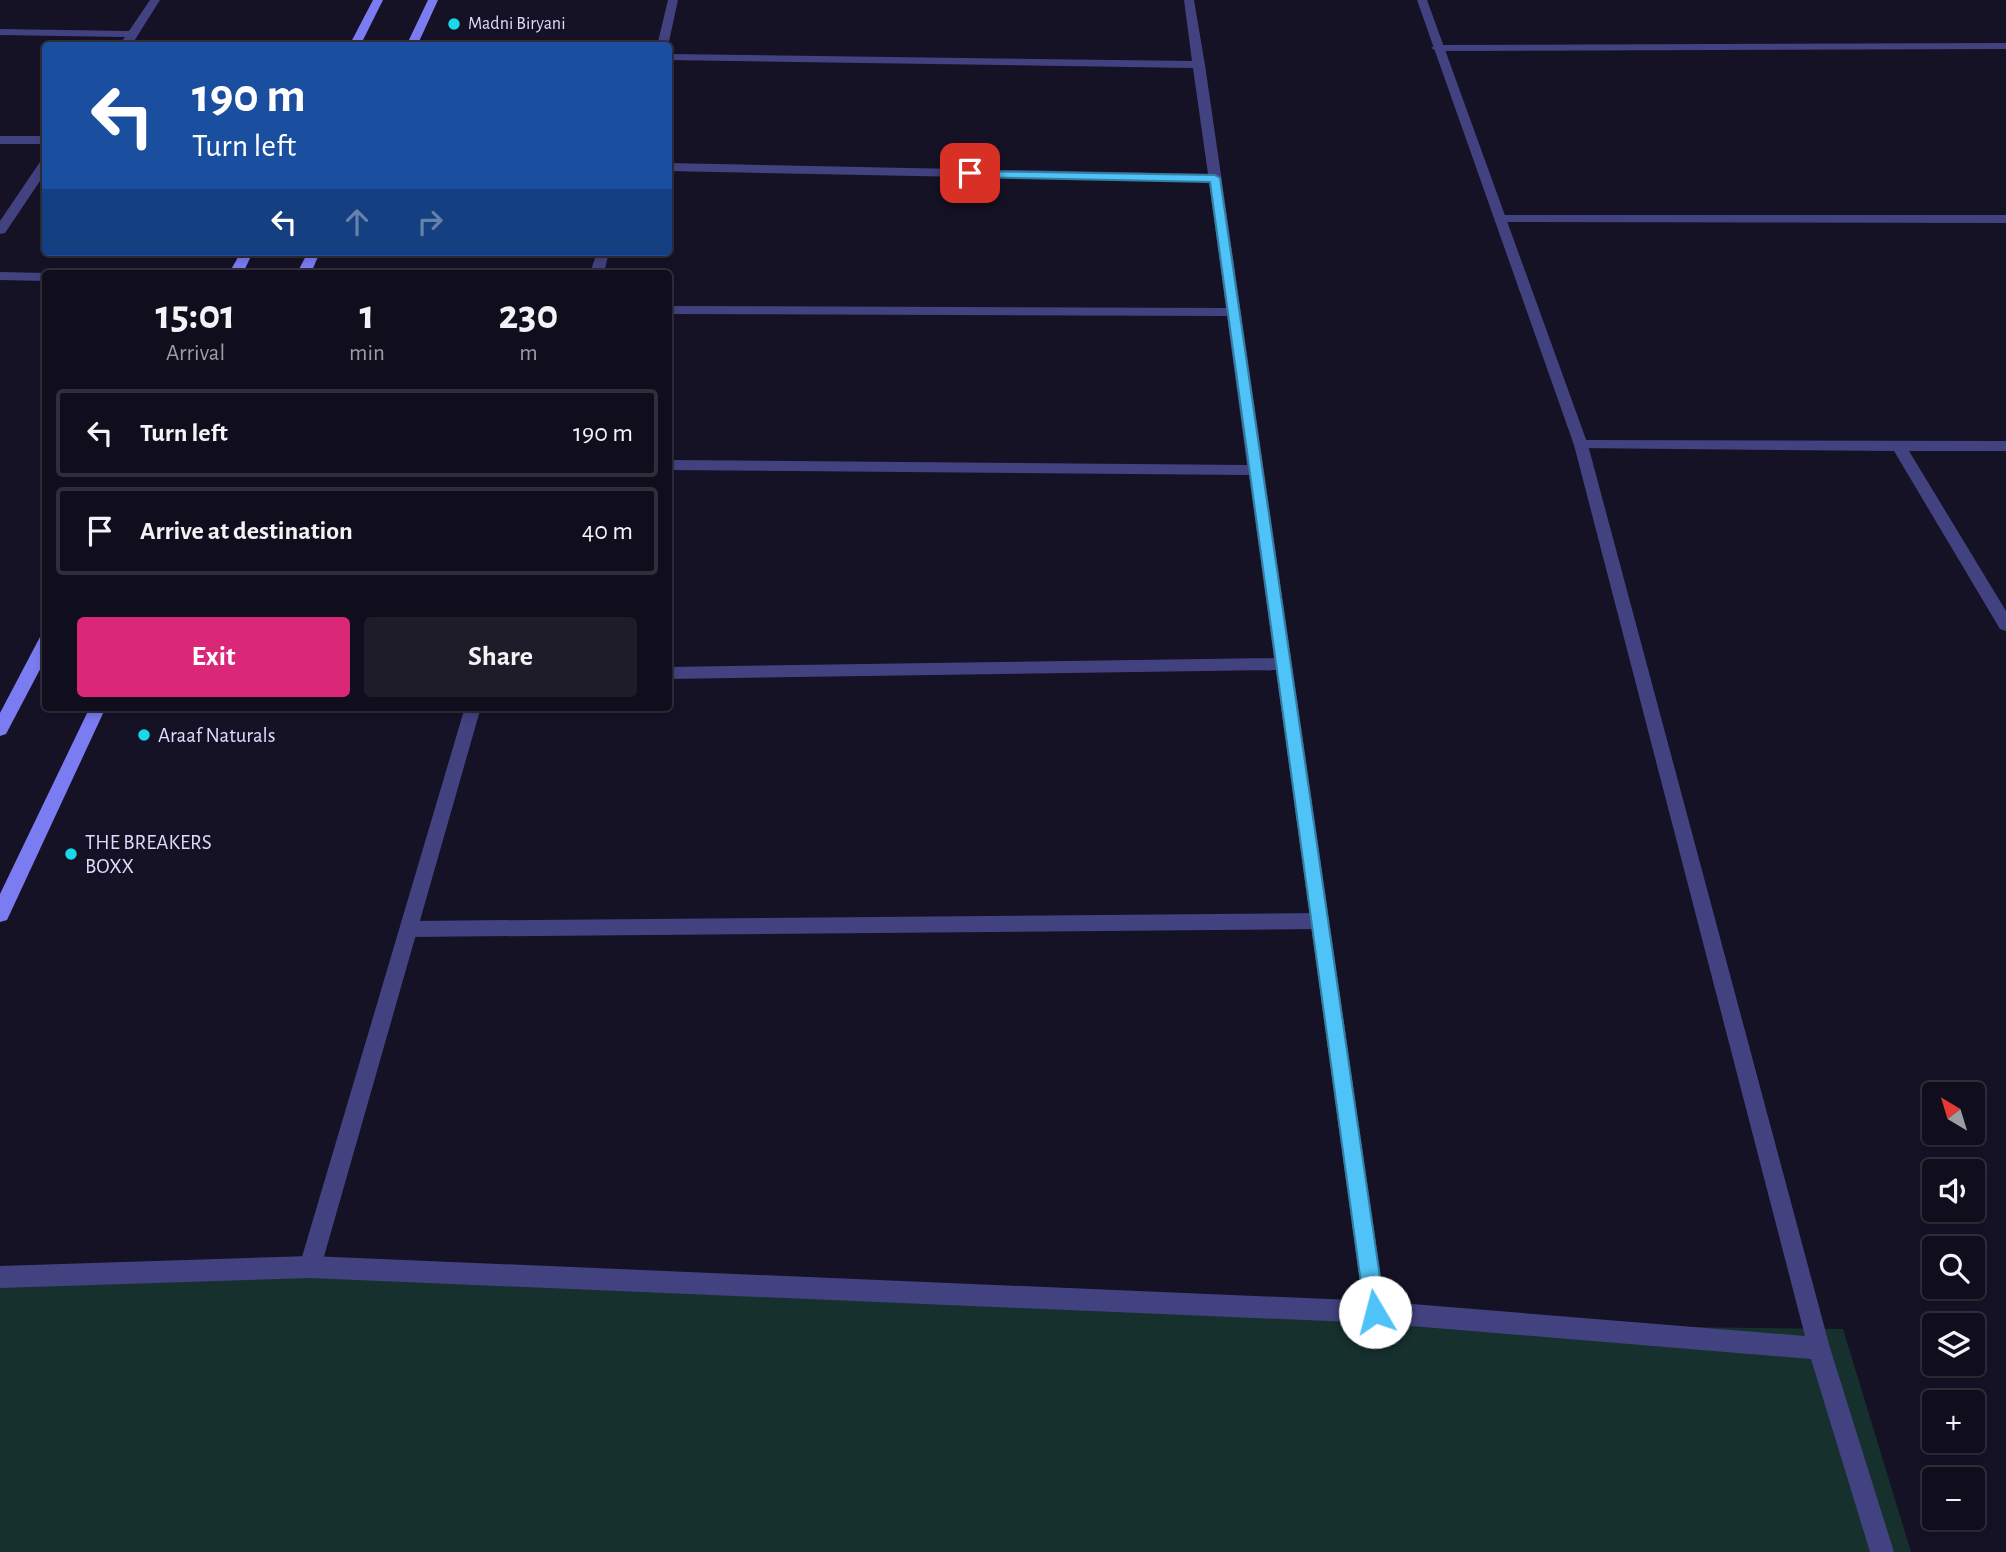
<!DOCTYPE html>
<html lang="en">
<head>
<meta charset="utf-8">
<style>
  body { margin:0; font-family:"Alegreya Sans",sans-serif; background:#1e1c29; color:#f1f3f6; height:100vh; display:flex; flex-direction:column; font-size:26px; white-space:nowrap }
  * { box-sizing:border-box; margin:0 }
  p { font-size:23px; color:#9c9ca3 }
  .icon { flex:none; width:38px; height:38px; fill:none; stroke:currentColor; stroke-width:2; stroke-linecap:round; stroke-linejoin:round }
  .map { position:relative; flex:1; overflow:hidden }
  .details { position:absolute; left:42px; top:270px; width:630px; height:441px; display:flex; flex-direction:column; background:#100e1c; border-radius:7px; box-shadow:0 4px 10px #0003,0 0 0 2px #302e3b }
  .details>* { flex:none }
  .top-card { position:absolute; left:42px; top:42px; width:630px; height:214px; border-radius:7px; box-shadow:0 4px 10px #0003,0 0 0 2px #302e3b; background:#1a4fa0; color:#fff; overflow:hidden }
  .needle { width:46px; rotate:322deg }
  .fabs { position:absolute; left:1922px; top:1082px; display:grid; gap:14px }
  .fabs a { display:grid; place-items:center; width:63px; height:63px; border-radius:7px; background:#100e1c; box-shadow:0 4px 10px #0003,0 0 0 2px #302e3b; font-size:35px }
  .pin { position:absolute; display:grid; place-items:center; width:60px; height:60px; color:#fff; margin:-30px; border-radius:14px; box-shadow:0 4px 10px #0006 }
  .me { position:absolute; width:77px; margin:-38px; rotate:352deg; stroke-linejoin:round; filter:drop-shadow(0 0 5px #0008) }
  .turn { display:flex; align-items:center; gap:24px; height:147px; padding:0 35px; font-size:32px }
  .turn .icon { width:91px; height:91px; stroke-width:2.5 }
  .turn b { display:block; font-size:49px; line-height:60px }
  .lanes { display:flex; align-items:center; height:66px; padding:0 35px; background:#0003; justify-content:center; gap:35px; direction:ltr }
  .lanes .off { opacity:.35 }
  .eta { display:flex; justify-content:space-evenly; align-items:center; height:119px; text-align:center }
  .eta b { font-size:42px; font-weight:700; line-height:49px }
  .button { display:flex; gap:14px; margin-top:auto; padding:14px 35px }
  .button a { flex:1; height:80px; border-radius:7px; background:#db2777; color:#fff; font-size:28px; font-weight:700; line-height:80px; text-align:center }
  .button a+a { background:#1e1c29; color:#f1f3f6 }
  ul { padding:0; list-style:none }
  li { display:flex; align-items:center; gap:21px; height:88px; margin:0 14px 10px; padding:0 21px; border:4px solid #302e3b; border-radius:7px }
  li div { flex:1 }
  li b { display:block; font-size:26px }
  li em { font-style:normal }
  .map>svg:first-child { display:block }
  .green { fill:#16302e }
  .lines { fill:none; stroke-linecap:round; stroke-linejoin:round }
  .service { fill:#434280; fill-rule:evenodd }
  .minor { fill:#434280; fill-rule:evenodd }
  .tertiary { fill:#434280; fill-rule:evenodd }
  .secondary { fill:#7c7cf2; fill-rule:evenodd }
  .route { fill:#4fc3f7; stroke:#337fa1; stroke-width:2 }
  .poi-dot { fill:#1ad8e8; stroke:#151226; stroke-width:2.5 }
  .labels { text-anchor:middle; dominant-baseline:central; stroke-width:5; stroke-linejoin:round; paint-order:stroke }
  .far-poi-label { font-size:18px; fill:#dedbfb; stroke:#151226; text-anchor:start }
  .poi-label { font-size:21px; fill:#dedbfb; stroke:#151226; text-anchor:start }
</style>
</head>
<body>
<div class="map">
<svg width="2006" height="1552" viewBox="0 0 2006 1552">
  <rect width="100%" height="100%" fill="#151226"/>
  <polygon class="green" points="308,1268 1377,1323 1843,1329 1911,1552 0,1552 0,1279"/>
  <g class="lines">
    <polygon class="service" points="1320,913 1327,915 1329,921 1327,927 1320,929 410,937 403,935 401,929 403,923 410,921"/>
    <g class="minor">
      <polygon points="150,0 160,0 131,46 120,44 125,37 0,35 0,29 129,31"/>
      <polygon points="668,0 678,0 668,46 657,46"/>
      <polygon points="1184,0 1194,0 1205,65 1386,1312 1383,1320 1375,1323 1367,1320 1364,1312 1276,670 668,679 668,667 1274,658 1249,475 668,470 668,460 1247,465 1227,316 668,314 668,306 1226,308 1209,182 668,171 668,163 1208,174 1193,68 668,60 668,54 1192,61"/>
      <polygon points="2006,43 2006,49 1437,51 1431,48 1437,45"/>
      <rect x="0" y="136" width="46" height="8"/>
      <polygon points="46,158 46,172 5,233 0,234 0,221 42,159"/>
      <polygon points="1499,215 2006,215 2006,223 1495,222 1495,216"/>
      <polygon points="597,252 609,252 604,273 590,273"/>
      <polygon points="0,272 46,273 46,281 0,280"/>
      <polygon points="1581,440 2006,441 2006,451 1909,451 2006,611 2006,631 2000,629 1894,451 1576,448 1574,445"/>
      <polygon points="465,707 481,707 321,1267 318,1275 310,1278 302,1275 299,1267"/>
    </g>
    <polygon class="tertiary" points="1417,0 1427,0 1588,445 1830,1348 1894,1552 1870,1552 1811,1359 1375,1323 310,1278 0,1288 0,1266 310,1256 1375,1301 1805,1336 1574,445"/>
    <g class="secondary">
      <polygon points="373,0 383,0 360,46 349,46"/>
      <polygon points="428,0 438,0 417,46 406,46"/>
      <polygon points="241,252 253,252 243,273 229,273"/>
      <polygon points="308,252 320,252 311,273 297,273"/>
      <polygon points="46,635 46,658 6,734 0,736 0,713 40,637"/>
      <polygon points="90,707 106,707 7,920 0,922 0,894"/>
    </g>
  </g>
  <polygon class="route" points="966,171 1215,175 1220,178 1385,1312 1382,1319 1375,1322 1368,1319 1365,1312 1210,182 970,177 966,176"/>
  <g class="poi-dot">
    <circle cx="454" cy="24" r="7"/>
    <circle cx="144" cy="735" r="7"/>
    <circle cx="71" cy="854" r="7"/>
  </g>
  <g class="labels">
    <g class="far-poi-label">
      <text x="468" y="24">Madni Biryani</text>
    </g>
    <g class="poi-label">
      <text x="158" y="735">Araaf Naturals</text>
      <text x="85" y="842">THE BREAKERS<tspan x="85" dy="24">BOXX</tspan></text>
    </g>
  </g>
</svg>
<div class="fabs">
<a><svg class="needle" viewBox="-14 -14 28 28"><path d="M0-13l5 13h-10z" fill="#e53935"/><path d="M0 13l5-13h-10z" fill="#9c9ca3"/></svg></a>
<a><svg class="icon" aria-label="sound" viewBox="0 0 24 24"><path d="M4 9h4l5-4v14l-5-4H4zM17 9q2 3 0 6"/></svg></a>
<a><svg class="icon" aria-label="search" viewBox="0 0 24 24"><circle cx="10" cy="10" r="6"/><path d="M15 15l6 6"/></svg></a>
<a><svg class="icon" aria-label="layers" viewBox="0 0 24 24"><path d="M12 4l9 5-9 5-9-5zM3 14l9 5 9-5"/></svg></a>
<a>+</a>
<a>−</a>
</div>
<div class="pin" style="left:970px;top:173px;background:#d93025"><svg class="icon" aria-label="arrive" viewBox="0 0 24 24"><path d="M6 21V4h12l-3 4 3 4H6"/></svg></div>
<svg class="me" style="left:1375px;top:1312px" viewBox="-20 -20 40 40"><circle r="19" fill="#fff"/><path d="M0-13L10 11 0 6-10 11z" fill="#4fc3f7"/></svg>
<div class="top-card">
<div class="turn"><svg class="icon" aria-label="left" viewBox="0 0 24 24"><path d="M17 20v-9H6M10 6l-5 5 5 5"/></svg><div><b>190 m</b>Turn left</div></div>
<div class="lanes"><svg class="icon" aria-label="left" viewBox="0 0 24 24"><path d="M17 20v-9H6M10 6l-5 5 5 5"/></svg><svg class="icon off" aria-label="ahead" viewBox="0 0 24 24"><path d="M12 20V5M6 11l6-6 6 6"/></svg><svg class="icon off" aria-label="right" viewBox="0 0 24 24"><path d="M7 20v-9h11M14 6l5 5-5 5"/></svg></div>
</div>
<section class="details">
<div class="eta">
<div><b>15:01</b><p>Arrival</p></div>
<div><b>1</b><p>min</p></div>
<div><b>230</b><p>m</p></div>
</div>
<ul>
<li><svg class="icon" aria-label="left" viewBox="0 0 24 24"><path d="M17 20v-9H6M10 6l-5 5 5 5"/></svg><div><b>Turn left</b></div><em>190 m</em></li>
<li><svg class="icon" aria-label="arrive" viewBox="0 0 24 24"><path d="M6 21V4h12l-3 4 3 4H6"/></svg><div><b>Arrive at destination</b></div><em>40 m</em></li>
</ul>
<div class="button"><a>Exit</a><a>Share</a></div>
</section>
</div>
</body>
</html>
